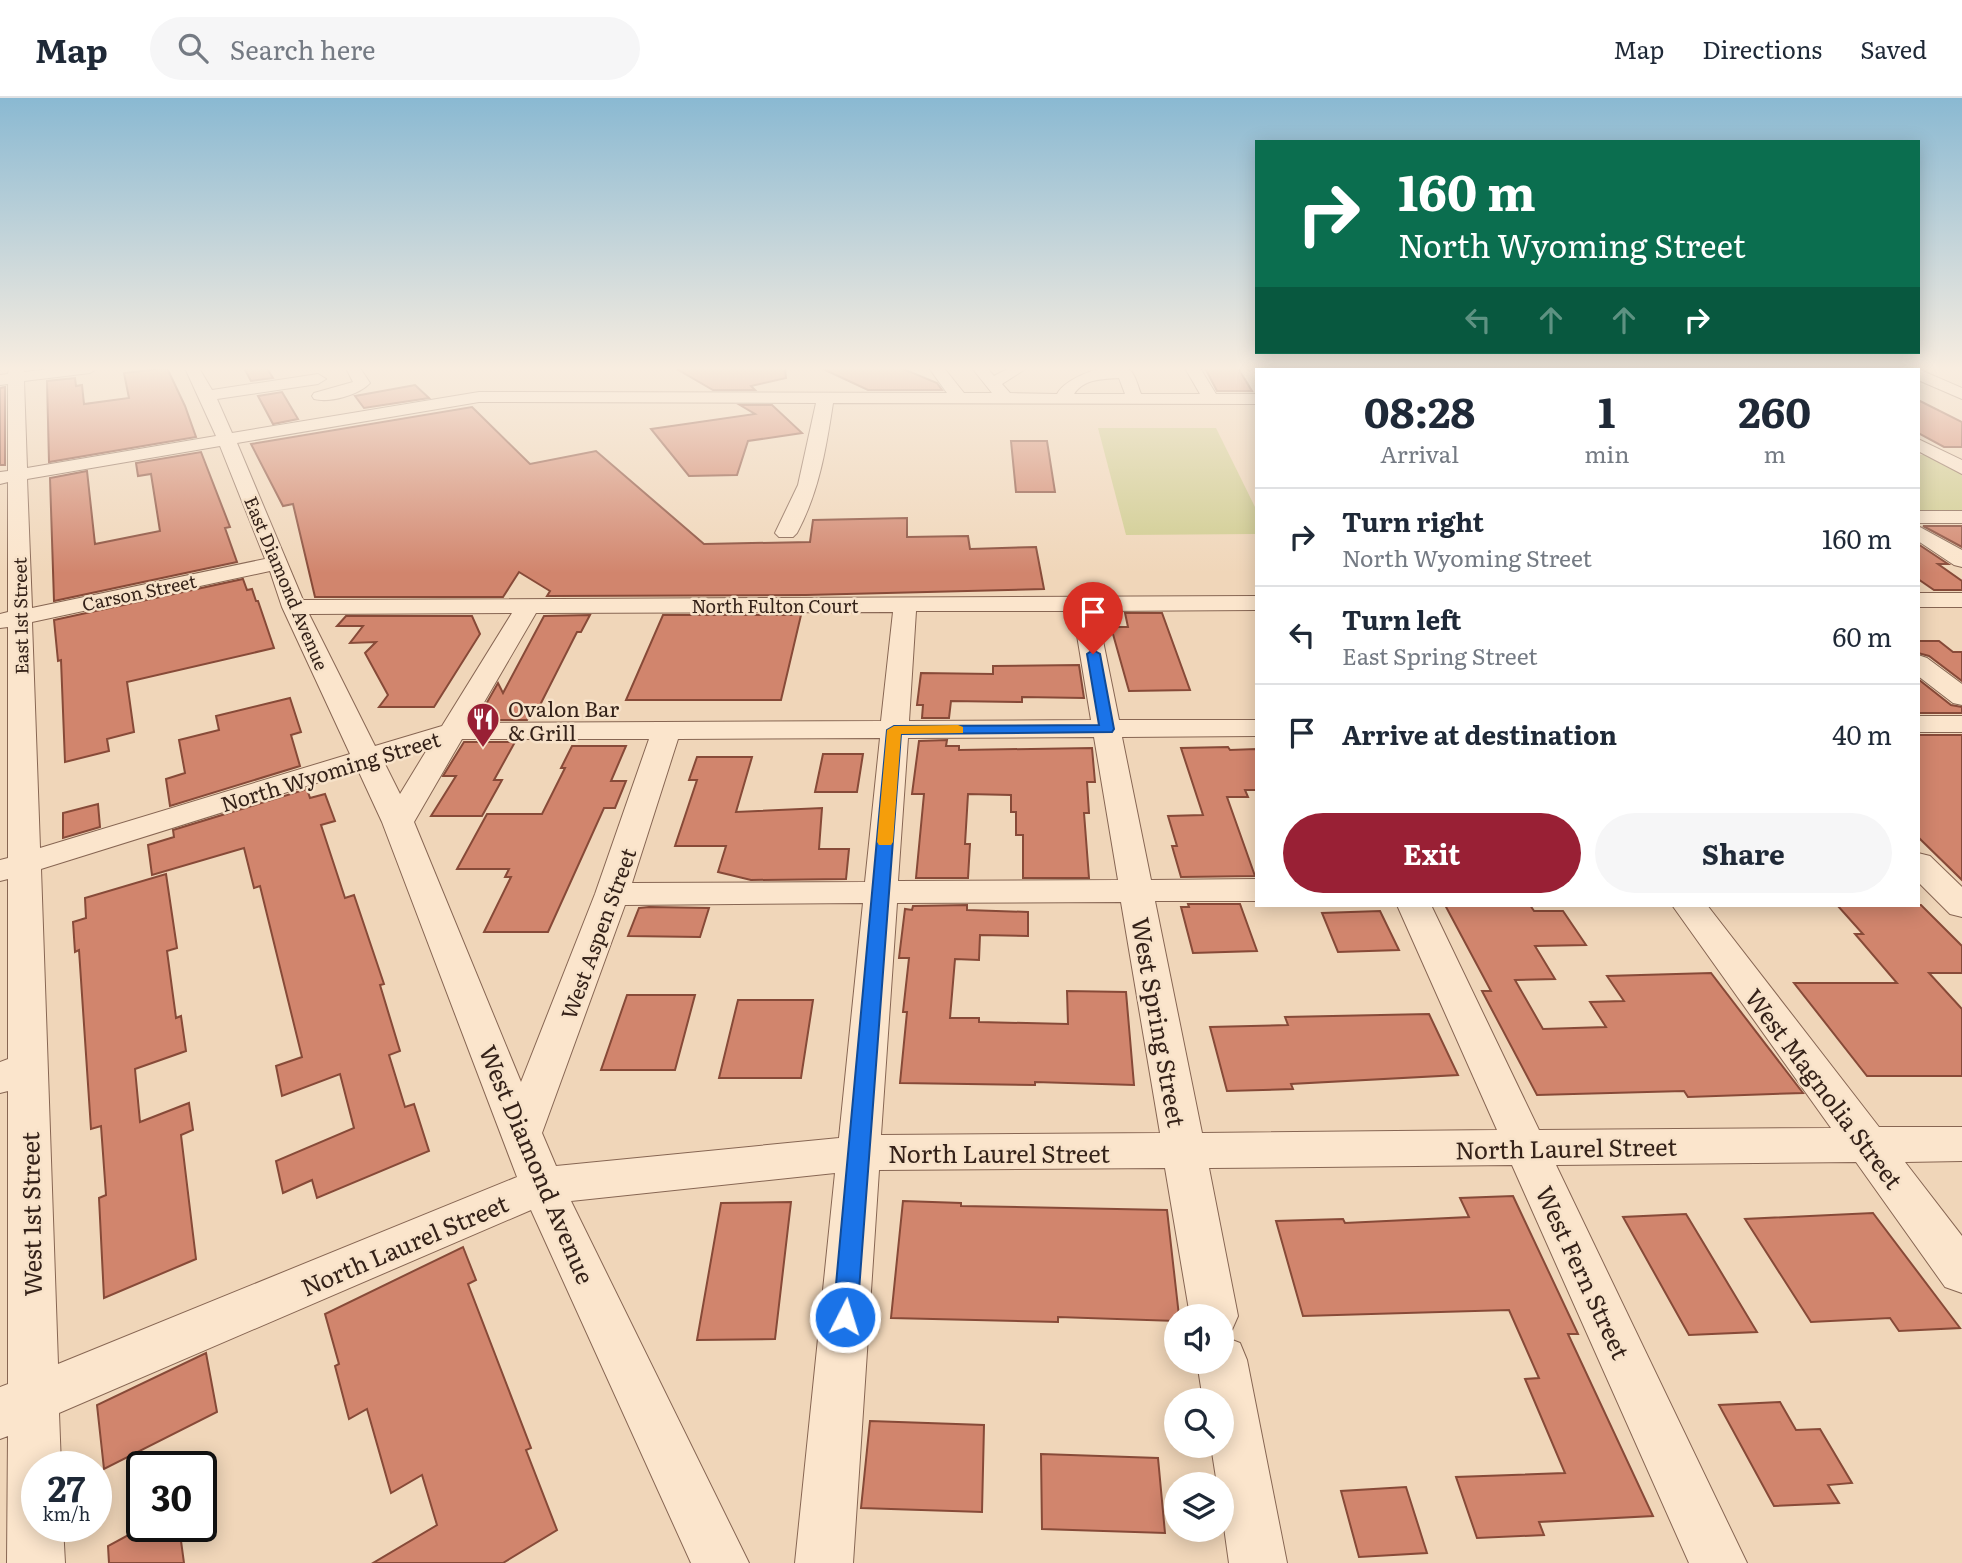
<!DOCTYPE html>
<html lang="en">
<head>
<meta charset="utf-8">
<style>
  body { margin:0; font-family:Literata,serif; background:#f6f6f7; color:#1f2937; height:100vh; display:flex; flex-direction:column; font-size:26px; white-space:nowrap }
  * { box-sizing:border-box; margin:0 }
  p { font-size:23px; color:#747a83 }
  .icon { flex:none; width:38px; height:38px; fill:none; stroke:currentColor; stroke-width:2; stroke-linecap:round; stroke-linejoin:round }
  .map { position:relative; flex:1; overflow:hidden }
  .side { position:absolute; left:1255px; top:270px; width:665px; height:539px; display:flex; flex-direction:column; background:#fff; border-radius:0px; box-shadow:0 4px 18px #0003 }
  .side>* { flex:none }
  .top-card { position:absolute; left:1255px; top:42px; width:665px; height:214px; border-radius:0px; box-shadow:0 4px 18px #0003; background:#0b6e4f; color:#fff; overflow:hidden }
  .tools { position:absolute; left:1164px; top:1206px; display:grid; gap:14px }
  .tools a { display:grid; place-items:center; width:70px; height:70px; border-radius:50%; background:#fff; box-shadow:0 4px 18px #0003; font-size:35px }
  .speed { position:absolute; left:21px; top:1353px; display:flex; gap:14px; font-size:35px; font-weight:700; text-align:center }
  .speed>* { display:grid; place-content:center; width:91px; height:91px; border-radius:50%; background:#fff; box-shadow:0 4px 18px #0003; line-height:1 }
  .speed small { font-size:18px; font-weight:400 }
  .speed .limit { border:4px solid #111; border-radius:10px; background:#fff; color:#111 }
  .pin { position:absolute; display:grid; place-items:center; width:60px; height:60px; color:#fff; margin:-72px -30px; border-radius:50% 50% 50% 0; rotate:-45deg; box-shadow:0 0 7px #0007 }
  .pin .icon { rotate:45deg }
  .me { position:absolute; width:77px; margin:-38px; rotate:5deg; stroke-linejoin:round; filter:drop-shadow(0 0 5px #0008) }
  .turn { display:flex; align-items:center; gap:24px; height:147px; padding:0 28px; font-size:32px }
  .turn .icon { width:91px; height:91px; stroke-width:2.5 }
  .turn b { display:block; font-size:49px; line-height:60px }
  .lanes { display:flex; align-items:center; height:66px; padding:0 28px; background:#0003; justify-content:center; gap:35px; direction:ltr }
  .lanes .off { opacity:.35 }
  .eta { display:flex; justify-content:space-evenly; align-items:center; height:119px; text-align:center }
  .eta b { font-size:42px; font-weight:700; line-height:49px }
  .cta { display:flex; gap:14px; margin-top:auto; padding:14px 28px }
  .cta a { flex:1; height:80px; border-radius:42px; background:#992035; color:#fff; font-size:28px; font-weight:700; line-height:80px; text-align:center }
  .cta a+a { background:#f6f6f7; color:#1f2937 }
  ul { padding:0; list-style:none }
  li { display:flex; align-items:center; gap:21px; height:98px; padding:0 28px; border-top:2px solid #e0e1e3 }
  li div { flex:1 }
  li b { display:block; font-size:26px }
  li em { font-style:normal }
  header { display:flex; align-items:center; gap:42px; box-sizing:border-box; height:98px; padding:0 35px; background:#fff; border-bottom:2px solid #e0e1e3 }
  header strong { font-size:33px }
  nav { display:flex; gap:38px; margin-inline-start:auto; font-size:24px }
  .search { width:490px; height:63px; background:#f6f6f7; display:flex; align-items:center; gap:18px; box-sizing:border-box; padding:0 24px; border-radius:38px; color:#747a83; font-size:26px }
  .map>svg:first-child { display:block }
  .green { fill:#cecb8d }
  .building { fill:#d1856d; stroke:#874a38; stroke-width:2 }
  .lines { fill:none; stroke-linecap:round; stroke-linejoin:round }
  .minor-casing { stroke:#876653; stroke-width:2 }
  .minor { fill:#fbe5cc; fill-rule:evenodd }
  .route { fill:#1a73e8; stroke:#114b97; stroke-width:2 }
  .slow { fill:#f59e0b }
  .labels { text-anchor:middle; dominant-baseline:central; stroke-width:5; stroke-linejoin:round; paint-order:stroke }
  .far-street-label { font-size:18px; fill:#352219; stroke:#f7e2c9 }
  .poi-label { font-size:21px; fill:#352219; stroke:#f7e2c9; text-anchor:start }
  .street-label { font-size:21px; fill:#352219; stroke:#f7e2c9 }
  .near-street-label { font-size:24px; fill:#352219; stroke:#f7e2c9 }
</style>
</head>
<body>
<header>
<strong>Map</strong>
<div class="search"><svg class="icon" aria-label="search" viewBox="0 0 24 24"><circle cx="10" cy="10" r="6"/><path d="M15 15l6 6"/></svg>Search here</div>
<nav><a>Map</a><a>Directions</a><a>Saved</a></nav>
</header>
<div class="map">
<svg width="1962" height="1465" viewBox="0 0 1962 1465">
  <rect width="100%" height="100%" fill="#f0d6b9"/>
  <g class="green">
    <polygon points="1098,330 1216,330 1256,411 1256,436 1126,437"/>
    <polygon points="1918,357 1929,357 1962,375 1962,413 1918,413"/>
  </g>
  <g class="building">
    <polygon points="167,270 185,308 196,339 49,364 47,283 75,280 76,288 82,287 84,306 129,300 124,275"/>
    <polygon points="244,270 267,270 273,280 251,283"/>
    <polygon points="675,270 785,270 786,280 751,288 755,292 713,292"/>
    <polygon points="821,270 901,270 937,285 942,292 868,292"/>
    <polygon points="1205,270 1238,270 1252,293 1217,293"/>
    <polygon points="415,287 429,300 364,310 355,298"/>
    <polygon points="5,289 5,367 0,367 0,290"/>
    <polygon points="282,294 298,321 273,326 258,298"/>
    <polygon points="1918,302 1962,324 1962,349 1944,349 1918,335"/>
    <polygon points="740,307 772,307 802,335 748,343 737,377 689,378 651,331 755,316"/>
    <polygon points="472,309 530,366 596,353 704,446 810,444 813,422 907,420 907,439 968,438 970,451 1036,449 1044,491 806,497 547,498 550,493 519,474 503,499 315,499 293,406 283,408 251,346"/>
    <polygon points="1011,343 1047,343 1055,394 1016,394"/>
    <polygon points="201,354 230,429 225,430 237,464 54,503 50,380 87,373 95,446 160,433 151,376 138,378 136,365"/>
    <polygon points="1923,428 1962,428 1962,449"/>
    <polygon points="1918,446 1948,466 1938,466 1962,483 1962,492 1934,492 1918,481"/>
    <polygon points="243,481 247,492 252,491 256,503 258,503 274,550 127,584 134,634 107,641 109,653 65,664 61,562 58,563 54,522"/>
    <polygon points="1125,515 1162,515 1190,592 1129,593 1111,529 1128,529"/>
    <polygon points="590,517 581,534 577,534 537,613 532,613 527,622 477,622 498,585 503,595 544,518"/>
    <polygon points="663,517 801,517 781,602 626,602"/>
    <polygon points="346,518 472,518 480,536 434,609 379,609 388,597 365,555 376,544 350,545 363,528 337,528"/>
    <polygon points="1918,543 1939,543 1953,554 1962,554 1962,583 1929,558 1918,555"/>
    <polygon points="1079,567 1084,600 1022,599 1022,604 951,603 949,620 922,620 923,607 917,607 921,575 993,576 993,568"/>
    <polygon points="1918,581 1951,607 1962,609 1962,615 1918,615"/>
    <polygon points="290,600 301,634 291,637 300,668 170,708 166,681 185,675 179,642 219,632 216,618"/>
    <polygon points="1918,637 1962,637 1962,782 1918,739"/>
    <polygon points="947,642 946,648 959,648 959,652 1092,650 1095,684 1087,684 1089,715 1084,715 1089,780 1023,780 1023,737 1016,737 1016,714 1011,714 1011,697 968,696 965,746 970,746 968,780 916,780 924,696 912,696 919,643"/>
    <polygon points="464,644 515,644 494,682 502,682 482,718 431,718 456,678 443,678"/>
    <polygon points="572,648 626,648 611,683 626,683 615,710 604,710 548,834 484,834 511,779 505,779 509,771 457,771 487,716 542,716 565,670 561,670"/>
    <polygon points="1228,649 1230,652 1256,651 1256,692 1245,692 1248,699 1227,699 1255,778 1181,779 1172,748 1177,748 1168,718 1203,717 1181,650"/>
    <polygon points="823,656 863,656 857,694 815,694"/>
    <polygon points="697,659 752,659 736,714 822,710 819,751 849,751 846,781 751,782 718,774 726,748 675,748 697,682 689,682"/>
    <polygon points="307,691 310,700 325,696 335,723 321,727 345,800 354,797 384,886 380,887 400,953 389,957 405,1009 414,1006 429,1053 317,1100 312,1082 283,1095 276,1063 354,1030 340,976 282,998 276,968 302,959 260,788 254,790 244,750 152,777 148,747 174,739 173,732"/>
    <polygon points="98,706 100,729 63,740 63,715"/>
    <polygon points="166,776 177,850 167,853 176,920 181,918 186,953 135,971 140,1024 189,1005 193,1032 181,1037 196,1161 104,1200 99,1100 106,1097 101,1028 91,1031 79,852 75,854 73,824 86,820 85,800"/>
    <polygon points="1188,806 1240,806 1257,853 1193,855 1181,809 1189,809"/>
    <polygon points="967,807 967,812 1028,814 1028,838 980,837 979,862 955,861 950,920 979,920 979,924 1068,926 1067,893 1126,894 1134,987 1035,984 1035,987 900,985 907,914 903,914 909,860 899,860 905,811 912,812 913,808"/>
    <polygon points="1445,807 1530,807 1534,813 1563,813 1586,847 1535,848 1555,881 1515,882 1543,931 1606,929 1590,904 1624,903 1607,878 1711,875 1803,995 1688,999 1684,993 1537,997 1482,893 1491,893"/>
    <polygon points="1837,807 1921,807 1962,848 1962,875 1929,875 1962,911 1962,978 1867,978 1794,885 1897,885 1855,836 1863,836"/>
    <polygon points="639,810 649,809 709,810 700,839 628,838"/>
    <polygon points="1380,813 1399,852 1338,854 1322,815"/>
    <polygon points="627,897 695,897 675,972 601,972"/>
    <polygon points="738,902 813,902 801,980 719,980"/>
    <polygon points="1429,916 1458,977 1291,986 1293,991 1227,993 1210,929 1288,927 1285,919"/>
    <polygon points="1513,1098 1578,1236 1568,1236 1653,1418 1539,1424 1544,1437 1477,1440 1456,1379 1565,1375 1525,1281 1539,1280 1509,1212 1303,1218 1276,1123 1343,1121 1345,1125 1469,1119 1460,1100"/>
    <polygon points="903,1103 961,1105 961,1108 1167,1112 1179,1218 1176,1218 1176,1223 1058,1219 1058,1224 891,1220"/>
    <polygon points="791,1104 775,1241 697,1242 721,1105"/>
    <polygon points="1873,1115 1960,1230 1899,1233 1890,1220 1811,1224 1745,1121"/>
    <polygon points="1686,1116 1757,1234 1689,1237 1623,1119"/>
    <polygon points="463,1149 476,1182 468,1186 531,1350 526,1352 557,1432 503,1465 373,1465 437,1427 422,1377 391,1395 367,1311 349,1321 335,1268 339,1266 325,1216"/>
    <polygon points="206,1255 217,1314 104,1371 97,1307"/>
    <polygon points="1780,1304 1796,1332 1820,1331 1852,1385 1828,1387 1839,1405 1774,1408 1719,1307"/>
    <polygon points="870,1323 984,1327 982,1414 861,1410"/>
    <polygon points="1041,1356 1158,1360 1165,1435 1042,1431"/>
    <polygon points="1406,1389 1427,1455 1359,1459 1341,1393"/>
    <polygon points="145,1428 179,1428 184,1465 109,1465 108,1448"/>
  </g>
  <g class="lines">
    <defs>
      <g id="minor">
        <path d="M9,270H23L24,274L58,270H98L90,275L24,283L27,370L216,338L185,270H199L212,292L318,276L326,281L318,286L217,301L232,335L479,294L947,295L929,270H944L964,295H992L972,270H987L994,278L1009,270H1027L1002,286L1010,295L1057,296C1067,278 1111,263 1128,271C1135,274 1138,289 1141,296H1200L1185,270H1200L1216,296H1256V306L833,305C826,351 819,394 797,435L793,439H779L775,435L798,387L816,305L479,304L237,345L303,502L1256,498V512L1097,513L1119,622H1256V638L1122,639L1151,782L1256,781V803H1155L1202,1035L1497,1032L1397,807H1431L1539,1032L1831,1030L1672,807H1707L1879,1029H1962V1063L1905,1064L1962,1138V1195L1945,1189L1856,1064L1556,1067L1747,1465H1689L1512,1067L1209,1070L1238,1218L1231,1234L1222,1238V1218H1190L1165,1070L879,1072L853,1465H795L835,1075L571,1103L749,1465H691L531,1112L59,1315L61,1368H37V1428H63L65,1465H7L8,1338L0,1341V1289L8,1286V993L0,995V964L8,961V781L0,783V762L8,760V529L0,530V516L8,514V384L0,386V374L8,373V286L0,287V277L8,276ZM1119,280L1125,296H1074C1084,281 1102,281 1119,280ZM220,348L265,461L32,510L27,381ZM270,473L282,509L350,656L40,750L32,524ZM916,513H1073L1091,622L909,623ZM893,514L881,623L472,625L536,515ZM512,515L442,628L375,648L309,516ZM1094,639L1118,782L898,783L908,640ZM880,640L865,784L632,785L678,641ZM462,641H649L595,796L521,984L414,724ZM428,650L400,696L384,664ZM358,672L382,724L517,1079L58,1266L41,771ZM1121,804L1160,1035L881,1037L897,805ZM863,805L839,1040L556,1068L542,1035L625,807Z"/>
        <path d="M346,270H360L370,285C359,297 330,305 314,301L312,298L314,295L353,284Z"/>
        <polygon points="1249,270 1265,270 1266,271 1256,271 1256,275"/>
        <polygon points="1405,270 1422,270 1423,271 1406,271"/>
        <polygon points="1526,270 1543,270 1544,271 1527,271"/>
        <polygon points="1650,270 1667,270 1668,271 1651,271"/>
        <polygon points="1918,271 1962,290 1962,301 1918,282"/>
        <polygon points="1918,341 1962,362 1962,376 1918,353"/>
        <rect x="1918" y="413" width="44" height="12"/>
        <polygon points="1918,428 1962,452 1962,469 1954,467 1918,443"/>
        <rect x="1918" y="495" width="44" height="14"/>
        <polygon points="1918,557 1927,560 1962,586 1962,607 1953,605 1918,578"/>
        <rect x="1918" y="618" width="44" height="16"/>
        <polygon points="1918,755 1930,758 1962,789 1962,819 1950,816 1918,784"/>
        <polygon points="1222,1238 1240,1245 1247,1262 1287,1465 1229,1465 1222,1415 1222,1386 1217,1386 1211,1348 1222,1348 1222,1302 1203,1302 1197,1264 1222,1264"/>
      </g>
    </defs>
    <use href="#minor" class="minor-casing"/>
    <use href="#minor" class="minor"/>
  </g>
  <linearGradient id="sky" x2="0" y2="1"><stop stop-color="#8ab9d2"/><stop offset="0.57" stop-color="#f8ede0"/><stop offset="1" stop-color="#f8ede0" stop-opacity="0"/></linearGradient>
  <rect width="1962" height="475" fill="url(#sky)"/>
  <polygon class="route" points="1093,552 1100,556 1114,631 1112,634 901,636 857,1219 854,1227 845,1230 836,1227 833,1219 887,632 894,628 1099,627 1087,556"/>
  <polygon class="slow" points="958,627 963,629 963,635 901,636 893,744 891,747 879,747 877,744 887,632 894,628"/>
  <defs>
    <symbol id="restaurant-pin" viewBox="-11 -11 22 30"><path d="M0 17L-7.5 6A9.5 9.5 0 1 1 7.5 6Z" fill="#992035" stroke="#f7e2c9"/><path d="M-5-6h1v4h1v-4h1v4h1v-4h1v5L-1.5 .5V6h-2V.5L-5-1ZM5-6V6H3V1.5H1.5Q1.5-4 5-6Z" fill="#fff"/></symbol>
  </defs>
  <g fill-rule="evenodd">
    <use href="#restaurant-pin" x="464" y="602" width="38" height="52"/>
  </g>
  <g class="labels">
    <g class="far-street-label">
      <text transform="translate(287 485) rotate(67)">East Diamond Avenue</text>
      <text transform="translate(139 494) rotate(-12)">Carson Street</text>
      <text x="775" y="507">North Fulton Court</text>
      <text transform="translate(20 518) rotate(-91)">East 1st Street</text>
    </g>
    <g class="poi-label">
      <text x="508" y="609">Ovalon Bar<tspan x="508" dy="24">&amp; Grill</tspan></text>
    </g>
    <g class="street-label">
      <text transform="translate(330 672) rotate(-17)">North Wyoming Street</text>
      <text transform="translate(597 835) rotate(-70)">West Aspen Street</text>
    </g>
    <g class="near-street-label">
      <text transform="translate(1160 924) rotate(80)">West Spring Street</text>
      <text transform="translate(1825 990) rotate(53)">West Magnolia Street</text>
      <text transform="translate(1566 1049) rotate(-1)">North Laurel Street</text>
      <text x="999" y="1054">North Laurel Street</text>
      <text transform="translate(538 1066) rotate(67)">West Diamond Avenue</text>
      <text transform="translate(30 1116) rotate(-91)">West 1st Street</text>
      <text transform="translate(404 1146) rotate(-23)">North Laurel Street</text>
      <text transform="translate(1584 1174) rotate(65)">West Fern Street</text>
    </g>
  </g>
</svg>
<div class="tools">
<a><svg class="icon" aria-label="sound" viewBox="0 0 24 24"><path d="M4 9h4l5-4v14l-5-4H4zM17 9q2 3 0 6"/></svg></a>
<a><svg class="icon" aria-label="search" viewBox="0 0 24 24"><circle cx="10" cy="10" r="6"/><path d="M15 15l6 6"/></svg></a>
<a><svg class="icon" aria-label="layers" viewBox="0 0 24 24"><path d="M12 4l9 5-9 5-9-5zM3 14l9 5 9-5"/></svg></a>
</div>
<div class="speed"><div>27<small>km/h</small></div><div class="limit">30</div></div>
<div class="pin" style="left:1093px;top:556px;background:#d93025"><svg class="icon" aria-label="arrive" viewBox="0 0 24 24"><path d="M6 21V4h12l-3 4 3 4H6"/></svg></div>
<svg class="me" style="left:845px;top:1219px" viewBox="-20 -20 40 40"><circle r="17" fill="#1a73e8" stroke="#fff" stroke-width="3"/><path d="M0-11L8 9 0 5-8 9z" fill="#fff"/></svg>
<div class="top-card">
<div class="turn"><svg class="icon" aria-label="right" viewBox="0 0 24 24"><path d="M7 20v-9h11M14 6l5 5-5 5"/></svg><div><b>160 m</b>North Wyoming Street</div></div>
<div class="lanes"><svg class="icon off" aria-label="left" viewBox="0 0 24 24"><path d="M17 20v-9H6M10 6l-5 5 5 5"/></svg><svg class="icon off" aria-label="ahead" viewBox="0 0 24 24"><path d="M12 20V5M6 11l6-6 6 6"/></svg><svg class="icon off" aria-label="ahead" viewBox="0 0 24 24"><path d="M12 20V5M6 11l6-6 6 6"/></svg><svg class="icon" aria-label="right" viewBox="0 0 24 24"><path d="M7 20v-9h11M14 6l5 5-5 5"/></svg></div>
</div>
<section class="side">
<div class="eta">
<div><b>08:28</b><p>Arrival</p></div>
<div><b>1</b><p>min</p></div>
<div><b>260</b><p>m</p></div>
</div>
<ul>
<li><svg class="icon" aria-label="right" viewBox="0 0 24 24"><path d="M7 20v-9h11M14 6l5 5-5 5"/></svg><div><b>Turn right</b><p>North Wyoming Street</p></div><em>160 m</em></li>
<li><svg class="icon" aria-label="left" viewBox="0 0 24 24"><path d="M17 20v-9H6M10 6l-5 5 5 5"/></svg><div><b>Turn left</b><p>East Spring Street</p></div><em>60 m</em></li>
<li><svg class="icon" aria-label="arrive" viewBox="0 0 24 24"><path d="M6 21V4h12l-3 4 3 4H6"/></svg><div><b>Arrive at destination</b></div><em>40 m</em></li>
</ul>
<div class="cta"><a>Exit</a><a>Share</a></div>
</section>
</div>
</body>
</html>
